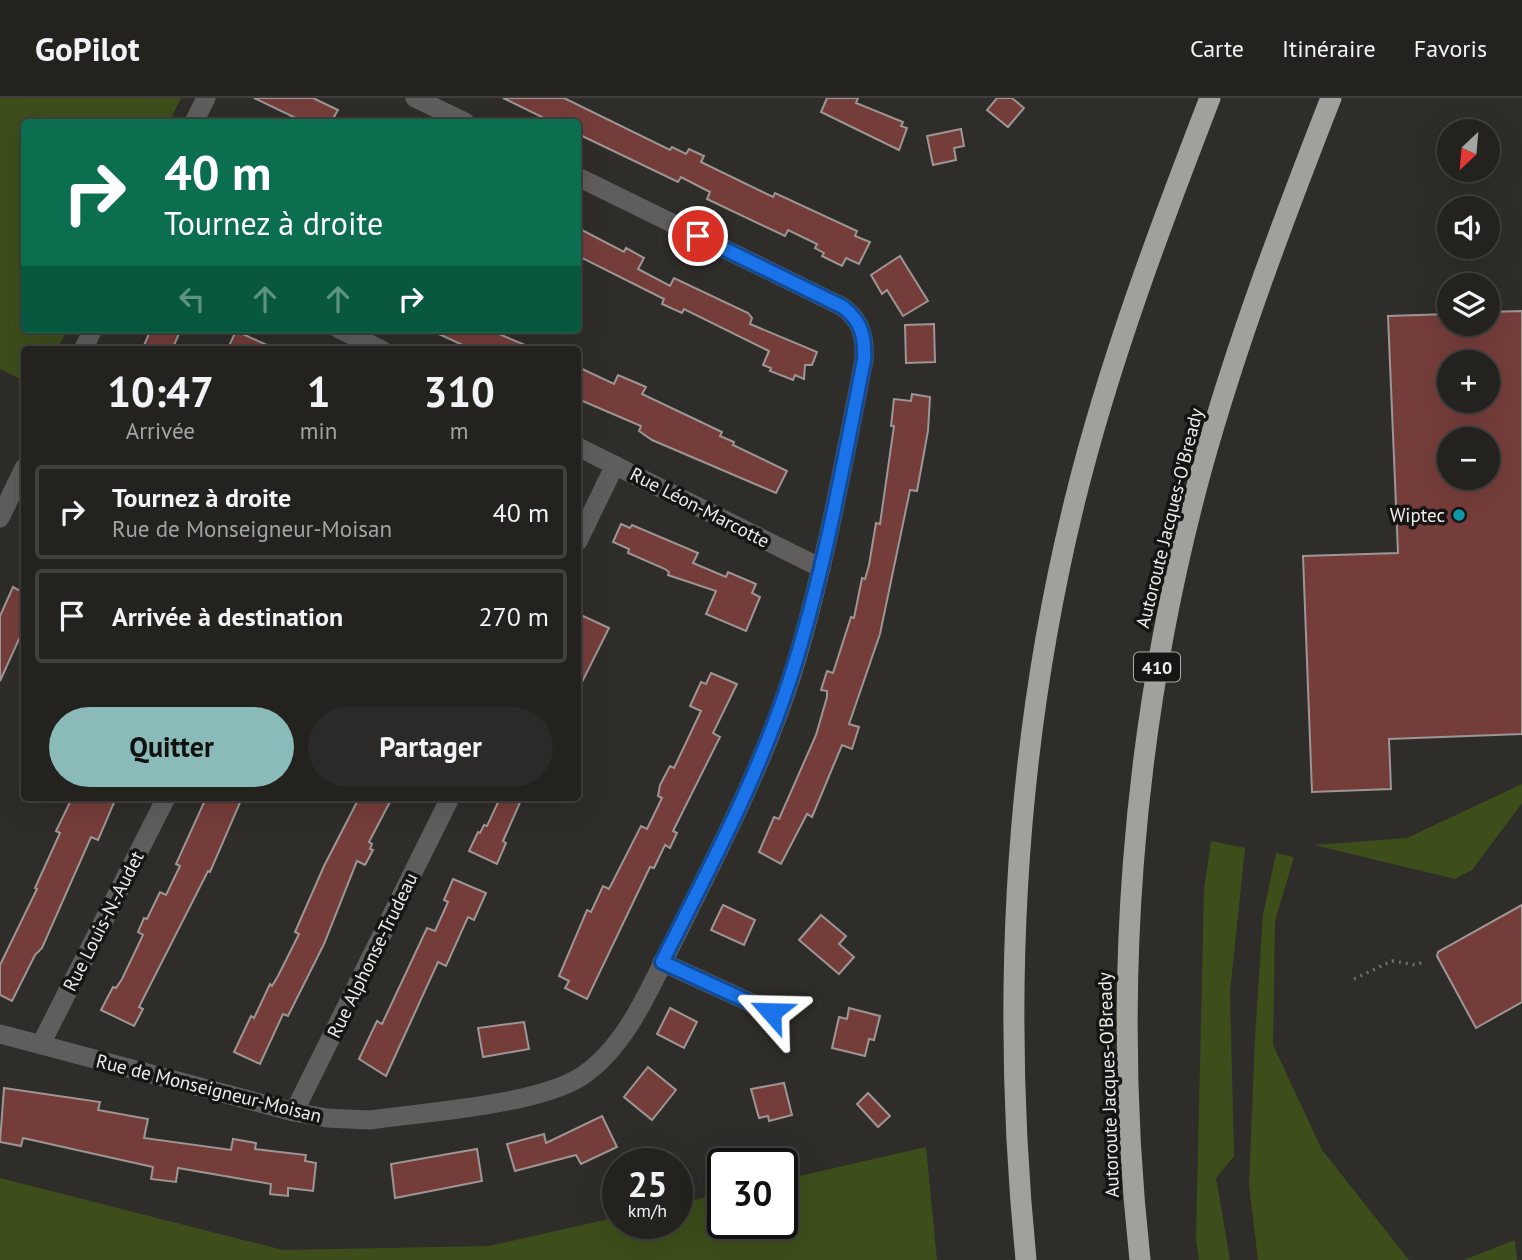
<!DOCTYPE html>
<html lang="fr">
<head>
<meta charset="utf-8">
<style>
  body { margin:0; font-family:"PT Sans",sans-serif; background:#2b2a28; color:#f1f3f6; height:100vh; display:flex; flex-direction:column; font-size:26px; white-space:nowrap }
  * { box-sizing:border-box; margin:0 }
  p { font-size:23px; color:#a3a4a4 }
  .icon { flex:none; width:38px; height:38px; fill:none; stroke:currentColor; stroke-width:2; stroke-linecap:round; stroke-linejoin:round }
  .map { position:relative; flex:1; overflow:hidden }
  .panel { position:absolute; left:21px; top:248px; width:560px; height:455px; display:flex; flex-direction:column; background:#23221f; border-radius:7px; box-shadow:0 7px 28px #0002,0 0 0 2px #403f3d }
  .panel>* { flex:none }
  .top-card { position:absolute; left:21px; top:21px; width:560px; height:214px; border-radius:7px; box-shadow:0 7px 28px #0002,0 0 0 2px #403f3d; background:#0b6e4f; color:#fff; overflow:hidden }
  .needle { width:46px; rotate:206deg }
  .fabs { position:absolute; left:1437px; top:21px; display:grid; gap:14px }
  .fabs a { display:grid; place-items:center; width:63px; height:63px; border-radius:50%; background:#23221f; box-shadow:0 7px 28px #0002,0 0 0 2px #403f3d; font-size:35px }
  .speed { position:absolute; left:602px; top:1050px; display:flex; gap:14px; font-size:35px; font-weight:700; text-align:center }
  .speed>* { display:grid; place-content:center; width:91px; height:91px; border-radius:50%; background:#23221f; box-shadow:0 7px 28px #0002,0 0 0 2px #403f3d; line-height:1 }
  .speed small { font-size:18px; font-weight:400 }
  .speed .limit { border:4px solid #111; border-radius:10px; background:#fff; color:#111 }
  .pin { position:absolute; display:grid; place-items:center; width:60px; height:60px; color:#fff; margin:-30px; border:4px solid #fff; border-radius:50%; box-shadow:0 2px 7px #0007 }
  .me { position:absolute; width:77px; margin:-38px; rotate:295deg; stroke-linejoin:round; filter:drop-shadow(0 0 5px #0008) }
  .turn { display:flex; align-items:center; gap:24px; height:147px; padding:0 28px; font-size:32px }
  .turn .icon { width:91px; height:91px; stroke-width:2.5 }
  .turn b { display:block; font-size:49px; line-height:60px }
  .lanes { display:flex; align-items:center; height:66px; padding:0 28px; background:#0003; justify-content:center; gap:35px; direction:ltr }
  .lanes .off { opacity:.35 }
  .eta { display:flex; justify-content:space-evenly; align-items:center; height:119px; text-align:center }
  .eta b { font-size:42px; font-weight:700; line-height:49px }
  .button { display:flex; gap:14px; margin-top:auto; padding:14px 28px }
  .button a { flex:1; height:80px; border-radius:42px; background:#8bbbb9; color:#111; font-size:28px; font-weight:700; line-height:80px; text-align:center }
  .button a+a { background:#2b2a28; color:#f1f3f6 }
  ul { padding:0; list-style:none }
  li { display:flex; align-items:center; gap:21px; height:94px; margin:0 14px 10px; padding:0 14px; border:4px solid #403f3d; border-radius:7px }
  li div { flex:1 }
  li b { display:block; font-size:26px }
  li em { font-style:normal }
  header { display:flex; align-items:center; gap:42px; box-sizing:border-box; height:98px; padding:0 35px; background:#23221f; border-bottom:2px solid #403f3d }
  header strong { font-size:33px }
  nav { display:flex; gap:38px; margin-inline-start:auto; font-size:24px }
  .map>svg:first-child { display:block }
  .green { fill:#3d4e1b }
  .building { fill:#753d3a; stroke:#9c9695; stroke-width:2; fill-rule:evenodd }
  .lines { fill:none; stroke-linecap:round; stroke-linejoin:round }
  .path { stroke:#6f6e6a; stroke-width:3.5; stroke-dasharray:2 5; stroke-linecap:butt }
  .minor { stroke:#5f5e5c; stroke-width:19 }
  .motorway { stroke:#a2a09b; stroke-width:21 }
  .route-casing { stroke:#114b97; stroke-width:18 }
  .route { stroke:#1a73e8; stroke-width:12 }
  .culture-dot { fill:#0f9aa8; stroke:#161514; stroke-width:2.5 }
  .labels { text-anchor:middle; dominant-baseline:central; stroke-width:7; stroke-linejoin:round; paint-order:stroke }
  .shield { fill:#161514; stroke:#acaca9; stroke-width:2 }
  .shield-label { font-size:18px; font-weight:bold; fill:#edece9 }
  .street-label { font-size:19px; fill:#edece9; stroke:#161514 }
  .poi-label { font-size:19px; fill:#edece9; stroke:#161514; text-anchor:end }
</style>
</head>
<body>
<header>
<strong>GoPilot</strong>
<nav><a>Carte</a><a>Itinéraire</a><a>Favoris</a></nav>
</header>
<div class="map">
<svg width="1522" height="1162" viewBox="0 0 1522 1162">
  <rect width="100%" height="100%" fill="#2f2d29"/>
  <g class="green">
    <polygon points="0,0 181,0 169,24 24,24 24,231 68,231 57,252 24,252 24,283 0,271"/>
    <polygon points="1522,686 1522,705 1472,772 1455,781 1314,747 1407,740"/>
    <polygon points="1211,743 1245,750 1230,894 1234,1058 1216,1080 1230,1162 1199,1162 1196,1141 1204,792"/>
    <polygon points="1276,755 1294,759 1275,823 1273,947 1322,1052 1409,1162 1258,1162 1249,1087 1255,940 1263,817"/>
    <polygon points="926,1049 937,1162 0,1162 0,1080 283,1152 489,1148 618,1119 618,1125 677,1125 677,1106 723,1095 723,1125 782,1125 782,1082"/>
    <polygon points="1515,1142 1517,1162 1464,1162"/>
  </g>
  <g class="building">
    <polygon points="254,0 313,0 338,12 331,24 304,24"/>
    <polygon points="503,0 564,0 670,52 672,49 686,56 689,51 704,58 701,64 773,99 775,95 857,133 855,138 870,144 859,166 846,160 842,168 822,158 824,155 815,150 817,146 788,132 785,138 707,101 710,94 681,79 678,84 578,36 578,24 552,24"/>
    <polygon points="827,0 858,0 856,5 903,24 901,28 907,30 899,52 821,14"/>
    <polygon points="997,0 1012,0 1024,10 1008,29 987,12"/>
    <polygon points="961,31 964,48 954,50 956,62 933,67 927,38"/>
    <polygon points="578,130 624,154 626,150 644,160 638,171 670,188 674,180 748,215 752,220 750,226 817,254 812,267 805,267 804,281 795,277 793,282 770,273 771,270 763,267 769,253 684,211 682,215 662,206 664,201 578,158"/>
    <polygon points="900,158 928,203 903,218 887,192 882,196 871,177"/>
    <path d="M1522,213V636L1389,641L1391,691L1312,694L1303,458L1398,455L1388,218L1449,216V226H1488V214ZM1449,264H1488V303H1449ZM1449,341H1488V380H1449Z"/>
    <polygon points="934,226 935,264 906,265 905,227"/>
    <polygon points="151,231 181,231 172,252 142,252"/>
    <polygon points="428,231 487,231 537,252 480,252 469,247 467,249"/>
    <polygon points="236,233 278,252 227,252"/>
    <polygon points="578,269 614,286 618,277 646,289 642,296 722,334 720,338 734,344 733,347 787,373 776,395 652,342 639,333 641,328 578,301"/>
    <polygon points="912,296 930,299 928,333 917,393 910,392 880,536 849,626 859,629 852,651 842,647 812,719 807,716 781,766 759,754 774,719 779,721 816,637 827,599 827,593 821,592 827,573 833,575 851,519 854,520 862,480 865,481 869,467 876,425 880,426 894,328 891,328 894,301 911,303"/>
    <polygon points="621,426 630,430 632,427 698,455 693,465 726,479 728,474 756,486 752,495 760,499 746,533 706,516 716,493 668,477 669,474 665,471 628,455 629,451 613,444"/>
    <polygon points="13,489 24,495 24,530 0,583 0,518"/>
    <polygon points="583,518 609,530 578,592 578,531"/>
    <polygon points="711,575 737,586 713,635 720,639 673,733 677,735 670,750 665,747 654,770 650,769 587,901 565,890 569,883 559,878 587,812 591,814 603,788 609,791 641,728 647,731 662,700 658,698 660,687 670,668 674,670 701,613 690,608 701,584 706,586"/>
    <polygon points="72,700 116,700 98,742 91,739 42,850 35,857 12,903 0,897 0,867 37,791 35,790 60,735 56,733"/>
    <polygon points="206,700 242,700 210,774 208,773 139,909 143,911 134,928 101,912 113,889 116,890 122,881 143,837 138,834 144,820 147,821 160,794 166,797 180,768 176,766"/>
    <polygon points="359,700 392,700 369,744 372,746 370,751 373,752 365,767 357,763 324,846 288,918 283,916 260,966 234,954 251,918 254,920 270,886 272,888 278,878 299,836 295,834 324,768"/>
    <polygon points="500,700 522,700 503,743 506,745 497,766 469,753 478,734 480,735 484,727 487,728"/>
    <polygon points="453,781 486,795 474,822 468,819 446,868 438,864 386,978 359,961 377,923 382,926 427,830 435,833 448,804 444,802"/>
    <polygon points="723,807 755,822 744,847 711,832"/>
    <polygon points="1522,807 1522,904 1476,930 1437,858 1438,854"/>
    <polygon points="821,817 846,838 839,846 854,859 839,876 799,842"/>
    <polygon points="670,910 697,924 684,950 657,936"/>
    <polygon points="849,910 880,918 874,942 869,941 865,958 832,950 839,919 847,921"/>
    <polygon points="524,924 529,951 483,959 478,930"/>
    <polygon points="648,969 676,992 652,1022 624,999"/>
    <polygon points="784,985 792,1017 769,1023 768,1018 759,1020 751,991"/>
    <polygon points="4,990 100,1004 98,1012 148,1021 144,1040 231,1052 233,1041 256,1045 255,1051 306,1057 305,1063 316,1065 313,1093 288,1090 288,1098 270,1096 271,1086 178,1070 176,1084 151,1081 153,1069 23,1040 21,1048 0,1044"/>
    <polygon points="868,995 890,1018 878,1029 857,1006"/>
    <polygon points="602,1018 617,1049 581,1066 576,1057 515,1073 507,1046 544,1036 546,1045"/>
    <polygon points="477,1051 482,1083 395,1100 391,1066"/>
  </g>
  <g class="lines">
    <polyline class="path" points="1354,881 1392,863 1416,867 1422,864"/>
    <g class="minor">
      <polyline points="415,0 465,24"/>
      <polyline points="194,24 206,0"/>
      <polyline points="339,231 382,252"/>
      <polyline points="83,252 93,231"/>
      <polyline points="578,349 821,470"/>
      <polyline points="0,420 24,370"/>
      <polyline points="578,443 615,367"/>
      <polyline points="662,864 771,914"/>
      <path d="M0,936L294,1014L327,1020L370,1022C426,1014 538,1007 582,978C629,947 653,882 678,834C720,750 763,667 792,577C824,474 843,368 864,262C865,238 862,224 843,209L578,79"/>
      <polyline points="41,946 166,700"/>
      <polyline points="294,1014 450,700"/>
    </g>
    <g class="motorway">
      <path d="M1026,1162C1001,908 1014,650 1075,402C1109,264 1159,132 1210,0"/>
      <path d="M1140,1162C1111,898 1131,630 1201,373C1236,246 1283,123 1331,0"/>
    </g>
  </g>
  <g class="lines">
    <defs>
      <path id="route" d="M698,138L843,209C862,224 865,238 864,262C843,368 824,475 791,578C759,678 709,771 662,864L771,914"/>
    </defs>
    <use href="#route" class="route-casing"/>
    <use href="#route" class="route"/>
  </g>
  <circle class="culture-dot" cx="1459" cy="417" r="7"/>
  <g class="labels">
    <rect class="shield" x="1134" y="554.5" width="46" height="29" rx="5"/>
    <g class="shield-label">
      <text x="1157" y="569">410</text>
    </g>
    <g class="street-label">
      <text transform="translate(700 409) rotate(27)">Rue Léon-Marcotte</text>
      <text transform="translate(1169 420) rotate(-76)">Autoroute Jacques-O'Bready</text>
      <text transform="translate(103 823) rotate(-63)">Rue Louis-N.-Audet</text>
      <text transform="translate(372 857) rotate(-64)">Rue Alphonse-Trudeau</text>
      <text transform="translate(1108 987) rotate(-92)">Autoroute Jacques-O'Bready</text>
      <text transform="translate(209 990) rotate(14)">Rue de Monseigneur-Moisan</text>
    </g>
    <g class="poi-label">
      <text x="1445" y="417">Wiptec</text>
    </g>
  </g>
</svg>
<div class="fabs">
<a><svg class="needle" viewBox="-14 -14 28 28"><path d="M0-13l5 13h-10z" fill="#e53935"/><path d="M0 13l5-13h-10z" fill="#a3a4a4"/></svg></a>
<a><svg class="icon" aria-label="sound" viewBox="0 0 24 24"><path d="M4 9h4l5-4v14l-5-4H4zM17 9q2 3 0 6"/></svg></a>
<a><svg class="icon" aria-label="layers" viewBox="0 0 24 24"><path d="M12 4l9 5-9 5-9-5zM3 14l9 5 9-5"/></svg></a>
<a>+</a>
<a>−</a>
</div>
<div class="speed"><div>25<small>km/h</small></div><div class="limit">30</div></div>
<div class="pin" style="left:698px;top:138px;background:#d93025"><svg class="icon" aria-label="arrive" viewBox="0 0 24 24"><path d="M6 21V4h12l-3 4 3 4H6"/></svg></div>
<svg class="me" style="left:771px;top:914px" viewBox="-20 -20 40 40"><path d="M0-17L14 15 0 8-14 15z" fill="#1a73e8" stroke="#fff" stroke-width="4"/></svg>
<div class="top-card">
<div class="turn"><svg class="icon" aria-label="right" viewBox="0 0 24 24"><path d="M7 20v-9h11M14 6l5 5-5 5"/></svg><div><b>40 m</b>Tournez à droite</div></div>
<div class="lanes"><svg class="icon off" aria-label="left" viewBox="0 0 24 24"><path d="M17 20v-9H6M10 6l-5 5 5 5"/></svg><svg class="icon off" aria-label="ahead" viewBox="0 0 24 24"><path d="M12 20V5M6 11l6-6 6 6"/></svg><svg class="icon off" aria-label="ahead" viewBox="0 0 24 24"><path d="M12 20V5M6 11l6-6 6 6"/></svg><svg class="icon" aria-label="right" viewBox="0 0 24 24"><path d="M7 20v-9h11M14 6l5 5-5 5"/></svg></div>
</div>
<section class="panel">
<div class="eta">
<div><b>10:47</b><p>Arrivée</p></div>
<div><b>1</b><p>min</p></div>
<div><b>310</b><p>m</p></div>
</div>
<ul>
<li><svg class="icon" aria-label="right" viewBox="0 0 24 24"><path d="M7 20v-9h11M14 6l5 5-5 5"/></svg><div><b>Tournez à droite</b><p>Rue de Monseigneur-Moisan</p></div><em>40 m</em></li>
<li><svg class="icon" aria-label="arrive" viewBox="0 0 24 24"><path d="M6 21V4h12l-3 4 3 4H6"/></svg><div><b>Arrivée à destination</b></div><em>270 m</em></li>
</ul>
<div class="button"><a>Quitter</a><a>Partager</a></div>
</section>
</div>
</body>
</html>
